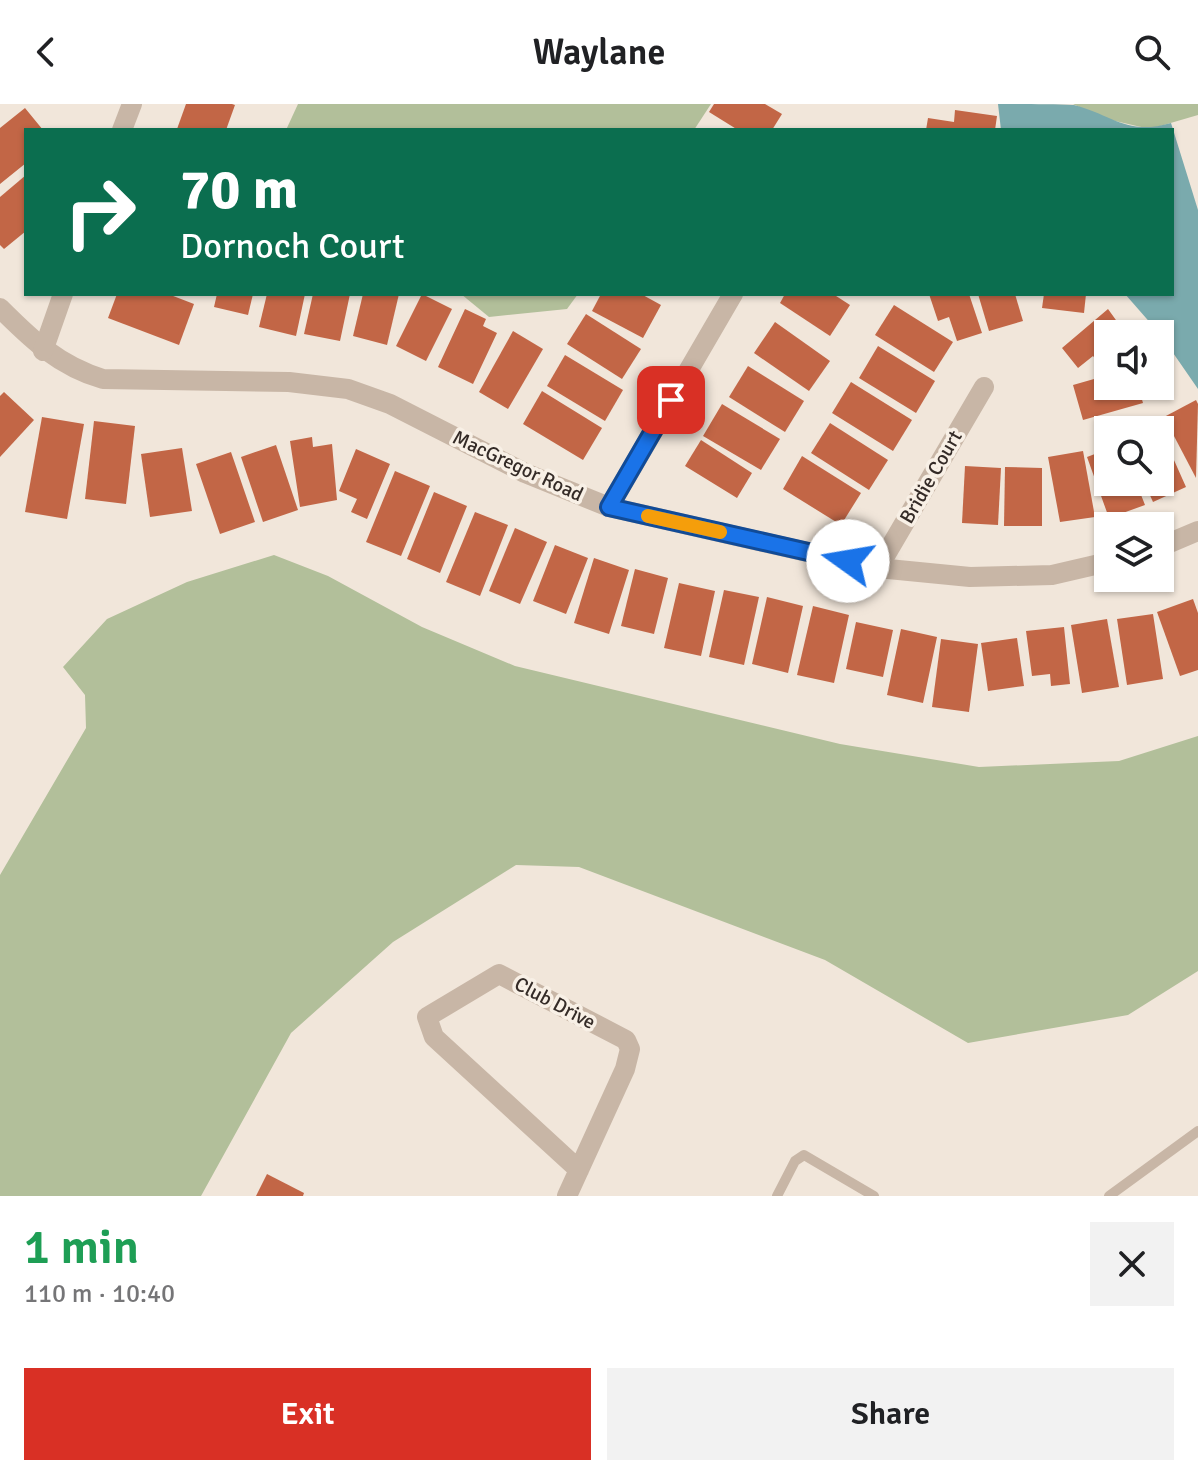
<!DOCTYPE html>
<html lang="en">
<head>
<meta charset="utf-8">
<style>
  body { margin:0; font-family:Signika,sans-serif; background:#f2f2f2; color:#202124; height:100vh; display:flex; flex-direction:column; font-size:30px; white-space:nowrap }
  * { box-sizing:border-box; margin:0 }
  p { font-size:26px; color:#757577 }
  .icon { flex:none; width:44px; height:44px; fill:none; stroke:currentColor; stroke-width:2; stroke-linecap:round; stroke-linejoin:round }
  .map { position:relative; height:1092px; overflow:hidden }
  .drawer { display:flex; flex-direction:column; background:#fff; flex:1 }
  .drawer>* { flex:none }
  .guide { position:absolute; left:24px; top:24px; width:1150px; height:168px; border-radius:0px; box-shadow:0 2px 6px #0004; background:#0b6e4f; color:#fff; overflow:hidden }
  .controls { position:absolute; left:1094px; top:216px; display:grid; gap:16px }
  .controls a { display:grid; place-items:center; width:80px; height:80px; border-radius:0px; background:#fff; box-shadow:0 2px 6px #0004; font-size:40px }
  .pin { position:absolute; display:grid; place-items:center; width:68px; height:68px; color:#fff; margin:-34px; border-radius:16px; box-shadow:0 4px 12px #0006 }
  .me { position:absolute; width:88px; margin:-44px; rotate:283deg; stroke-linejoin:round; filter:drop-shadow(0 0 6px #0008) }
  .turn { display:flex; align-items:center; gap:28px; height:168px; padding:0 24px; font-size:36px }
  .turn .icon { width:104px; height:104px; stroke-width:2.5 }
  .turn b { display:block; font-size:56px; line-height:68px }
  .round { display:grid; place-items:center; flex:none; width:84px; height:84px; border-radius:0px; background:#f2f2f2 }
  .overview { display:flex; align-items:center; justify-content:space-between; height:136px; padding:0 24px }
  h1 { font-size:48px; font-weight:600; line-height:60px; color:#1e9e55 }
  .primary-button { display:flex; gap:16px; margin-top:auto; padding:16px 24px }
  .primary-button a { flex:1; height:92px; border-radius:0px; background:#d93025; color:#fff; font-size:32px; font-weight:600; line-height:92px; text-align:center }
  .primary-button a+a { background:#f2f2f2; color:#202124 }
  header { display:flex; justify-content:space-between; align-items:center; height:104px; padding:0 24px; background:#fff; font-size:36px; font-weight:600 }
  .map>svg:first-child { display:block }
  .green { fill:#b2bf9a }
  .water { fill:#7aaaad }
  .building { fill:#c26646 }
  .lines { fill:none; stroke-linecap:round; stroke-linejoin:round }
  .lane { stroke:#c8b6a6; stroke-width:10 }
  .street { stroke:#c8b6a6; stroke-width:20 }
  .route-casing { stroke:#114b97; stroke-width:20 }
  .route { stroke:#1a73e8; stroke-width:14 }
  .slow { stroke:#f59e0b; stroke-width:14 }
  .labels { text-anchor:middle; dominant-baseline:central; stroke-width:7; stroke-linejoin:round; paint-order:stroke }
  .street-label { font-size:20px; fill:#342b27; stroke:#f8f0e6 }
</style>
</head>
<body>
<header><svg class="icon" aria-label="back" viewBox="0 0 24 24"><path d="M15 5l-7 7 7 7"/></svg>Waylane<svg class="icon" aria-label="search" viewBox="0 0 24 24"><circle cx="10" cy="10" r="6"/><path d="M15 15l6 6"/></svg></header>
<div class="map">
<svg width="1198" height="1092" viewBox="0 0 1198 1092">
  <rect width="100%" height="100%" fill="#f1e6da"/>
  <g class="green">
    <polygon points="298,0 711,0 694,26 286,26"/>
    <polygon points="1073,0 1198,0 1198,11 1150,25 1102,14"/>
    <polygon points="461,190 578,190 567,205 489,213"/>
    <polygon points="274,451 328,472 422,523 515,562 840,640 979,663 1119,657 1198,632 1198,867 1128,911 968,939 825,856 579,763 516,761 393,838 291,929 201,1092 0,1092 0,771 86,624 85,591 63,563 107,515 187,478"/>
  </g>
  <path class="water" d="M998,0C1021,0 1052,0 1074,1C1113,11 1127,32 1171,19L1198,106V285L1160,230L1125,190H1172V26H1001Z"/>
  <g class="building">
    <polygon points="186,0 232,0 235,1 226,26 180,26 177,25"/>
    <polygon points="714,0 765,0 782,10 772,26 738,26 709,8"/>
    <polygon points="25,4 43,26 26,26 26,59 0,80 0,24"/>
    <polygon points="955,6 997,12 995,26 926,26 928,14 954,18"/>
    <polygon points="26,71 26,127 4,145 0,141 0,93"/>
    <polygon points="117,190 168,190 194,200 179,241 108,214"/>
    <polygon points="217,190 253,190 248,211 214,203"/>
    <polygon points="267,190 305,190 296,232 259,223"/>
    <polygon points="313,190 350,190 340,237 304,230"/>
    <polygon points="363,190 399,190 387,241 353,232"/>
    <polygon points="422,190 452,205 426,257 396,242"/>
    <polygon points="601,190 641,190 661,201 643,234 592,207"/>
    <polygon points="785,190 833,190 850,201 830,232 780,199"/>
    <polygon points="929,190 969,190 982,229 957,237 949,213 938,217"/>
    <polygon points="978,190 1015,190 1023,217 989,227"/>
    <polygon points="1044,190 1086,190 1084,209 1042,204"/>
    <polygon points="894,201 953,238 934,268 875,231"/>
    <polygon points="465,205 486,215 483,222 497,229 473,280 438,263"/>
    <polygon points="1108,205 1126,230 1108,230 1108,263 1104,266 1093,252 1078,264 1062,244"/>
    <polygon points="586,210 641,245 622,275 567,240"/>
    <polygon points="775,218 830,257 809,287 754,249"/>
    <polygon points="513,227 543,245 508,305 479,288"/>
    <polygon points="878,242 935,277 916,309 859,274"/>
    <polygon points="565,251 623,286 605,317 547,282"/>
    <polygon points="748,262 804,297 785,328 729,293"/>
    <polygon points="1108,271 1108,282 1138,282 1143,299 1083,316 1073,281"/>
    <polygon points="851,278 912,316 893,347 832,309"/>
    <polygon points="542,287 602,324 583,356 523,320"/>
    <polygon points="4,288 34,316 0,353 0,292"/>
    <polygon points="1196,296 1198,300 1196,374 1164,313"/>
    <polygon points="722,300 780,335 761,366 703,332"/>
    <polygon points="42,313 84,320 67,415 25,408"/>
    <polygon points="94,317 135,322 126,400 85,395"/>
    <polygon points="1157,318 1186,383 1153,398 1144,378 1160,378 1160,326 1140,326"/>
    <polygon points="830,319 888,356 869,386 811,349"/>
    <polygon points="312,333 313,343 332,340 337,396 300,403 290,337"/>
    <polygon points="701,336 752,369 737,394 685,362"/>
    <polygon points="276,341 298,406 263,418 241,353"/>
    <polygon points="182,344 192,407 150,413 141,350"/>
    <polygon points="356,345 390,360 367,415 351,408 357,395 339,387"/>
    <polygon points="1108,345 1108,378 1136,378 1145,401 1109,414 1087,353"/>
    <polygon points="1083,347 1095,413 1060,418 1048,353"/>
    <polygon points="231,348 255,418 220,430 196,360"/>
    <polygon points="802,352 861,389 841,421 783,385"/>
    <polygon points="965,362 1001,364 998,421 962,419"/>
    <polygon points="1005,363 1042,364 1042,422 1004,422"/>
    <polygon points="395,367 430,382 401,452 366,438"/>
    <polygon points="434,388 467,402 440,469 407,455"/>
    <polygon points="475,408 508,421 480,492 446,478"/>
    <polygon points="515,424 547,438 520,500 489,487"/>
    <polygon points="555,441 588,454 566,510 533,497"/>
    <polygon points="594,454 629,466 609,530 574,519"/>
    <polygon points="635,465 668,474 654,530 621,522"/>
    <polygon points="679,479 715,487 701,552 664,544"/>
    <polygon points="724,486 759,493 744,561 709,553"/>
    <polygon points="767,493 803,502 788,569 752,560"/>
    <polygon points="1193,495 1198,509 1198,566 1180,572 1157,508"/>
    <polygon points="813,502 849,511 834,579 797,571"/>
    <polygon points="1153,510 1163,575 1127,581 1117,515"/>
    <polygon points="1107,515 1119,583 1082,589 1071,521"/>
    <polygon points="856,518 893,526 883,573 846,565"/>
    <polygon points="1064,523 1070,580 1051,582 1050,570 1032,572 1026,527"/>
    <polygon points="901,525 937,533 923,599 887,591"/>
    <polygon points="1017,534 1024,582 988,587 981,539"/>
    <polygon points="941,535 978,540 969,608 932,603"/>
    <polygon points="267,1070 304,1089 303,1092 256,1092"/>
  </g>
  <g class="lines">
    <g class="lane">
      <polyline points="777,1092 795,1057 804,1051 874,1092"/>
      <polyline points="1109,1092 1198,1027"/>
    </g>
    <g class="street">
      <polyline points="122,26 132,0"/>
      <path d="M0,204C32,236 59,262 103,275L289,278L348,285L390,300L525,369L609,403L878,464L970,473L1052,471L1108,458"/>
      <polyline points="43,247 63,190"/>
      <polyline points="609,403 733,190"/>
      <polyline points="1160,443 1198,427"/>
      <polyline points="878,464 984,283"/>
      <polyline points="567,1092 625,965 630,945 626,936 499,870 427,913 434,933 579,1066"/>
    </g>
  </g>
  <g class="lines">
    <defs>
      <polyline id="route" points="671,296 609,403 848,457"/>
    </defs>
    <use href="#route" class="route-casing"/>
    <use href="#route" class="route"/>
    <polyline class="slow" points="648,412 720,428"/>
  </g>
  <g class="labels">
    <g class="street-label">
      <text transform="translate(518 362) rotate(25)">MacGregor Road</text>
      <text transform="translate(931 373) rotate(-60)">Bridie Court</text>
      <text transform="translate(555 899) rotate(28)">Club Drive</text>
    </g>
  </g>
</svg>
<div class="controls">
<a><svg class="icon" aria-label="sound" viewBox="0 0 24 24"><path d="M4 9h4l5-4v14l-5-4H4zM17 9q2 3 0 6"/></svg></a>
<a><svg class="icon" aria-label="search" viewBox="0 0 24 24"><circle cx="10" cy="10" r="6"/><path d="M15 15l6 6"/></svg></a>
<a><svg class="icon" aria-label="layers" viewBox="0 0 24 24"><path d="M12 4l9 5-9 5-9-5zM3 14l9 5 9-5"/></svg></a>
</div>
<div class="pin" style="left:671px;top:296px;background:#d93025"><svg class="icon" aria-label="arrive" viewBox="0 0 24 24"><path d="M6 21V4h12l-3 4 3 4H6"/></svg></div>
<svg class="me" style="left:848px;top:457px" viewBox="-20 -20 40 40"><circle r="19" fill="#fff"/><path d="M0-13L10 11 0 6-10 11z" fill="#1a73e8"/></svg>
<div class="guide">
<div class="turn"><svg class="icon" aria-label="right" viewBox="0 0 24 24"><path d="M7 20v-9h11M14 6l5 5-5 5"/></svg><div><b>70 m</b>Dornoch Court</div></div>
</div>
</div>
<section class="drawer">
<div class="overview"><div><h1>1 min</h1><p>110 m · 10:40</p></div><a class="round"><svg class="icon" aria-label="close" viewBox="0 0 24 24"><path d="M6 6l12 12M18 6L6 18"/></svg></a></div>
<div class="primary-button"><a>Exit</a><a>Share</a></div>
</section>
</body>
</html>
